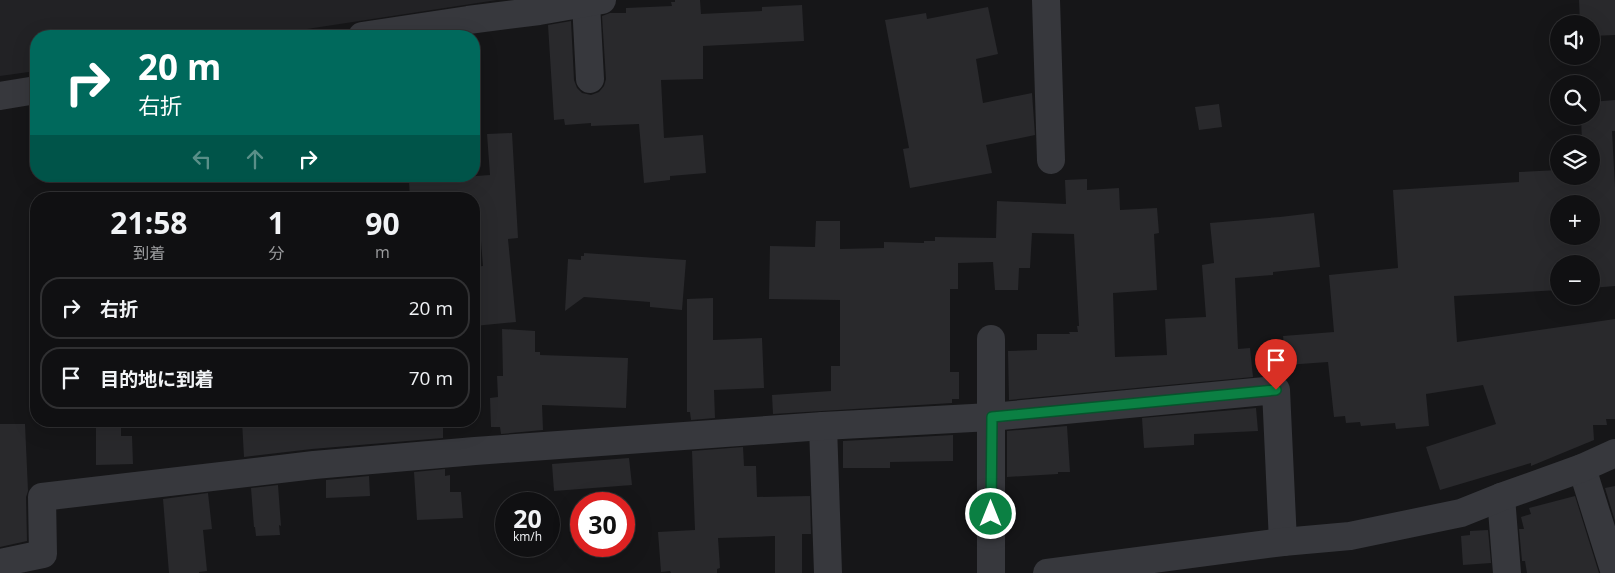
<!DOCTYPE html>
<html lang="ja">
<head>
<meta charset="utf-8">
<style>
  body { margin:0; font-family:"Open Sans","Noto Sans JP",sans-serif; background:#19191b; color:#f1f3f6; height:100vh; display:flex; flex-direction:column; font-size:19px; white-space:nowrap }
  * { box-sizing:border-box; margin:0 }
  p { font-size:16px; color:#9c9d9f }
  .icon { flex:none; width:28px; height:28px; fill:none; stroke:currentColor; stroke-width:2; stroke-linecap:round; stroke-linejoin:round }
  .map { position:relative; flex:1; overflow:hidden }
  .details { position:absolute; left:30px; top:192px; width:450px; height:235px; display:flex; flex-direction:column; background:#101012; border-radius:20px; box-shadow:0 5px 20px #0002,0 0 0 1px #303032 }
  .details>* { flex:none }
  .top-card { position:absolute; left:30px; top:30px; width:450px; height:152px; border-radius:20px; box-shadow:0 5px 20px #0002,0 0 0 1px #303032; background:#00695c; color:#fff; overflow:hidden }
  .controls { position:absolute; left:1550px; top:15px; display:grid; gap:10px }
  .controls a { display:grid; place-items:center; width:50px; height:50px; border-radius:50%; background:#101012; box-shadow:0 5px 20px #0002,0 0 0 1px #303032; font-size:25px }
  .speed { position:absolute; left:495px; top:492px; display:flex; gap:10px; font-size:25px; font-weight:700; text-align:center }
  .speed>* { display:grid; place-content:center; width:65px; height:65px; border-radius:50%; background:#101012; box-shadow:0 5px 20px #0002,0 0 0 1px #303032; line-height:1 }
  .speed small { font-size:12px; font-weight:400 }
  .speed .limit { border:8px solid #d22; background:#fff; color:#111 }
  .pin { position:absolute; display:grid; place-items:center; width:42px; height:42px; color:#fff; margin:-51px -21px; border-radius:50% 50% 50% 0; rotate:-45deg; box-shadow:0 0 5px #0007 }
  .pin .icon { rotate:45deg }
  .me { position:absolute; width:55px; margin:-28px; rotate:0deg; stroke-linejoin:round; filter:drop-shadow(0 0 4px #0008) }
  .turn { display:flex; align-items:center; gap:18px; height:105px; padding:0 25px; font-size:22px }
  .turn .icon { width:65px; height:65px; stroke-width:2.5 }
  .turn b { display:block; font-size:35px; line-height:42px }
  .lanes { display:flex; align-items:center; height:48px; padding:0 25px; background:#0003; justify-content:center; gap:25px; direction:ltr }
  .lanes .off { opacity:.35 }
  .eta { display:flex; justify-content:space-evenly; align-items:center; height:85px; text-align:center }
  .eta b { font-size:30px; font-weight:700; line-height:35px }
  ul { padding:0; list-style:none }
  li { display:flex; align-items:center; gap:15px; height:62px; margin:0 10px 8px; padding:0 15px; border:2px solid #303032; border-radius:20px }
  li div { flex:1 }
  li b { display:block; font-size:19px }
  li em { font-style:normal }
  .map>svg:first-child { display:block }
  .built { fill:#222225 }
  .building { fill:#29292c; fill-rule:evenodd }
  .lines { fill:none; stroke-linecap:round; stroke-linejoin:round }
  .minor { stroke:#37383d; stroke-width:28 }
  .route-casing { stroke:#07532c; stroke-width:12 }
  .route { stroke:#0b8043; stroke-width:9 }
</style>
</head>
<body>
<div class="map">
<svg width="1615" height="573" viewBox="0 0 1615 573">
  <rect width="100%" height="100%" fill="#161618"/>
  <polygon class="built" points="0,0 497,0 261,36 36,36 36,71 0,76"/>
  <g class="building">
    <polygon points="675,0 700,0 701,14 762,11 762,7 802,5 804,41 703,46 703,79 661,80 664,138 703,135 706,173 670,176 670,180 644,183 639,124 591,126 591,123 565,125 564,119 554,120 548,25 571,21 574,80 577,88 582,93 591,95 599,92 604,86 606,79 602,16 610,13 626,13 626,8 672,6 671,2 675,2"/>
    <polygon points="1579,0 1615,0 1615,35 1591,36 1591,24 1580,24"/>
    <polygon points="988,7 998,54 976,59 983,103 1032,93 1035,135 986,145 992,173 910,188 903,149 909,148 885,20 926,13 927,19"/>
    <path d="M1615,100V131H1612L1615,187V286L1591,288V264H1559V290L1454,296L1457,342L1615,319V419H1606L1607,425H1593L1594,440L1531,466V463L1440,490L1426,447L1496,424L1483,385L1426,394L1429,426L1396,429L1395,423L1361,426L1360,422L1346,423L1345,416L1334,417L1328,362L1286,365L1283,336L1334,332L1329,275L1398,268L1393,190L1519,182V172L1559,170V176H1591V144H1582L1581,116H1591V102ZM1559,204H1591V236H1559Z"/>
    <polygon points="1219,104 1222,127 1199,130 1195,107"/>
    <polygon points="512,133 518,238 508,239 516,322 474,326 474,267 483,266 479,217 474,217 474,199 410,199 409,181 490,175 487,134"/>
    <polygon points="1087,179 1087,190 1119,188 1120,210 1157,208 1159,233 1154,234 1157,290 1113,293 1115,357 1167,355 1165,319 1206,317 1202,265 1214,263 1210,223 1280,217 1314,213 1320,267 1273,272 1273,275 1235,278 1238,349 1250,348 1253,377 1009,400 1008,351 1037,350 1037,334 1070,334 1069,332 1078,332 1077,326 1079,326 1074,234 1032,233 1030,268 1019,268 1018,290 995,290 993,262 958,263 958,289 950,289 950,372 959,372 959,399 952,399 952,403 773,414 772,395 831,391 831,366 840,366 840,300 769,299 770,246 815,247 816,221 840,221 840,249 884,248 884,242 924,243 924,241 935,241 935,237 996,238 997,201 1066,204 1065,180"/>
    <polygon points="584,253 686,260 682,310 650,307 650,302 584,297 565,311 568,259 581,260 581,256 584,256"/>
    <polygon points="713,298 713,340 762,338 764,388 714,390 715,418 691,420 690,412 687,412 687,299"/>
    <polygon points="502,329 535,331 535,352 540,352 540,355 628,358 626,408 542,405 543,430 501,434 500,427 491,427 490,398 498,397 497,376 503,376"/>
    <polygon points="1256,408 1258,431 1194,434 1194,445 1144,448 1142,418"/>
    <polygon points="96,421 121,421 121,436 132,436 133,464 96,465"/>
    <polygon points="242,421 443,421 443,438 312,449 244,457"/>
    <polygon points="0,424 25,424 28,491 26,497 27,541 0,547"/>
    <polygon points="1067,426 1070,472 1058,472 1058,474 1007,477 1007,431"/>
    <polygon points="953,435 953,461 890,462 890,468 843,468 843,441"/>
    <polygon points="743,447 744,466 756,466 757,497 810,496 811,534 802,534 802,573 775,573 775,536 718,538 720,568 717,569 717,573 671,573 670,571 661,572 658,532 695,530 692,451"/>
    <polygon points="629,458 632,485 554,491 552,464"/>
    <polygon points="445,469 445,476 450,475 450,492 461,492 463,518 417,520 414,472"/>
    <polygon points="369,476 370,496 326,498 326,480"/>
    <polygon points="278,485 281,526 279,525 280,535 256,536 255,527 254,527 251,488"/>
    <polygon points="1615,486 1615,521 1605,488"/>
    <polygon points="208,493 212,529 203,530 207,571 199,572 199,573 169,573 163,499"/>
    <polygon points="1575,496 1599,573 1527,573 1525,561 1522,561 1519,529 1524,529 1521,517 1531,514 1529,508"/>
    <polygon points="1488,530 1491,563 1463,565 1461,536 1470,535 1470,531"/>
  </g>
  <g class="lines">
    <g class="minor">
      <polyline points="1046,0 1051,160"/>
      <polyline points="586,3 590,79"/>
      <polyline points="362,36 468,20 539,11 602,0"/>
      <polyline points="0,96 36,90"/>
      <polyline points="823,426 828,573"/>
      <polyline points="1582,468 1615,573"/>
      <polyline points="1501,497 1507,573"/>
      <polyline points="0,563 43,554 42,497 314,465 475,451 823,426 991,417 1276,390 1283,542"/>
      <polyline points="991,573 991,339"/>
      <polyline points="1047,573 1283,542 1350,536 1461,513 1501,497 1582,468 1615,453"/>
    </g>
  </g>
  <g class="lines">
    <defs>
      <polyline id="route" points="991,514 992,417 1276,390"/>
    </defs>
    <use href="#route" class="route-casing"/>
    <use href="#route" class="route"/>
  </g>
</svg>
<div class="controls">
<a><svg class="icon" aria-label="sound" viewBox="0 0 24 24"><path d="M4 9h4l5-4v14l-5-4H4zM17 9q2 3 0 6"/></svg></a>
<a><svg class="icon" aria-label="search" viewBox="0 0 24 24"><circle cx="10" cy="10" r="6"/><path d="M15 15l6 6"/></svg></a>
<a><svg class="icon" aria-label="layers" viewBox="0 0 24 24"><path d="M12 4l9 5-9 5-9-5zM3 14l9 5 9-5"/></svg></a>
<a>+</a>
<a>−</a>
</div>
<div class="speed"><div>20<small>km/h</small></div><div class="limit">30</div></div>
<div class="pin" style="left:1276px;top:390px;background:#d93025"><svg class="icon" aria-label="arrive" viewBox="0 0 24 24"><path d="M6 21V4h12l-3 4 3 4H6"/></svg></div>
<svg class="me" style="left:991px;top:514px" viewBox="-20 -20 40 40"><circle r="17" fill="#0b8043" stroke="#fff" stroke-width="3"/><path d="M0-11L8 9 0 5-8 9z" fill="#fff"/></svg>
<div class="top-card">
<div class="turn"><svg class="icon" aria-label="right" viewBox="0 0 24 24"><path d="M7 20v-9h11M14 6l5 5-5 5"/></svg><div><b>20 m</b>右折</div></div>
<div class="lanes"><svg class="icon off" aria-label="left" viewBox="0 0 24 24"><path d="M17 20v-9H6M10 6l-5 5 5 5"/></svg><svg class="icon off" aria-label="ahead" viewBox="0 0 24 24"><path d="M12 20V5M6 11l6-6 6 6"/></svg><svg class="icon" aria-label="right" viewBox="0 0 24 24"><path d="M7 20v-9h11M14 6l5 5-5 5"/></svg></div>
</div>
<section class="details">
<div class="eta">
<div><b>21:58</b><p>到着</p></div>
<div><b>1</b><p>分</p></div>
<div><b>90</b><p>m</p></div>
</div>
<ul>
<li><svg class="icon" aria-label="right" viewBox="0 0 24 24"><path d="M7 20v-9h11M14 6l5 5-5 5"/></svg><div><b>右折</b></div><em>20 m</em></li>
<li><svg class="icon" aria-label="arrive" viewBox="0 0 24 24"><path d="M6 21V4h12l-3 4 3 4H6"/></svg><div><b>目的地に到着</b></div><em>70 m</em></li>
</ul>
</section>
</div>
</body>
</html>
